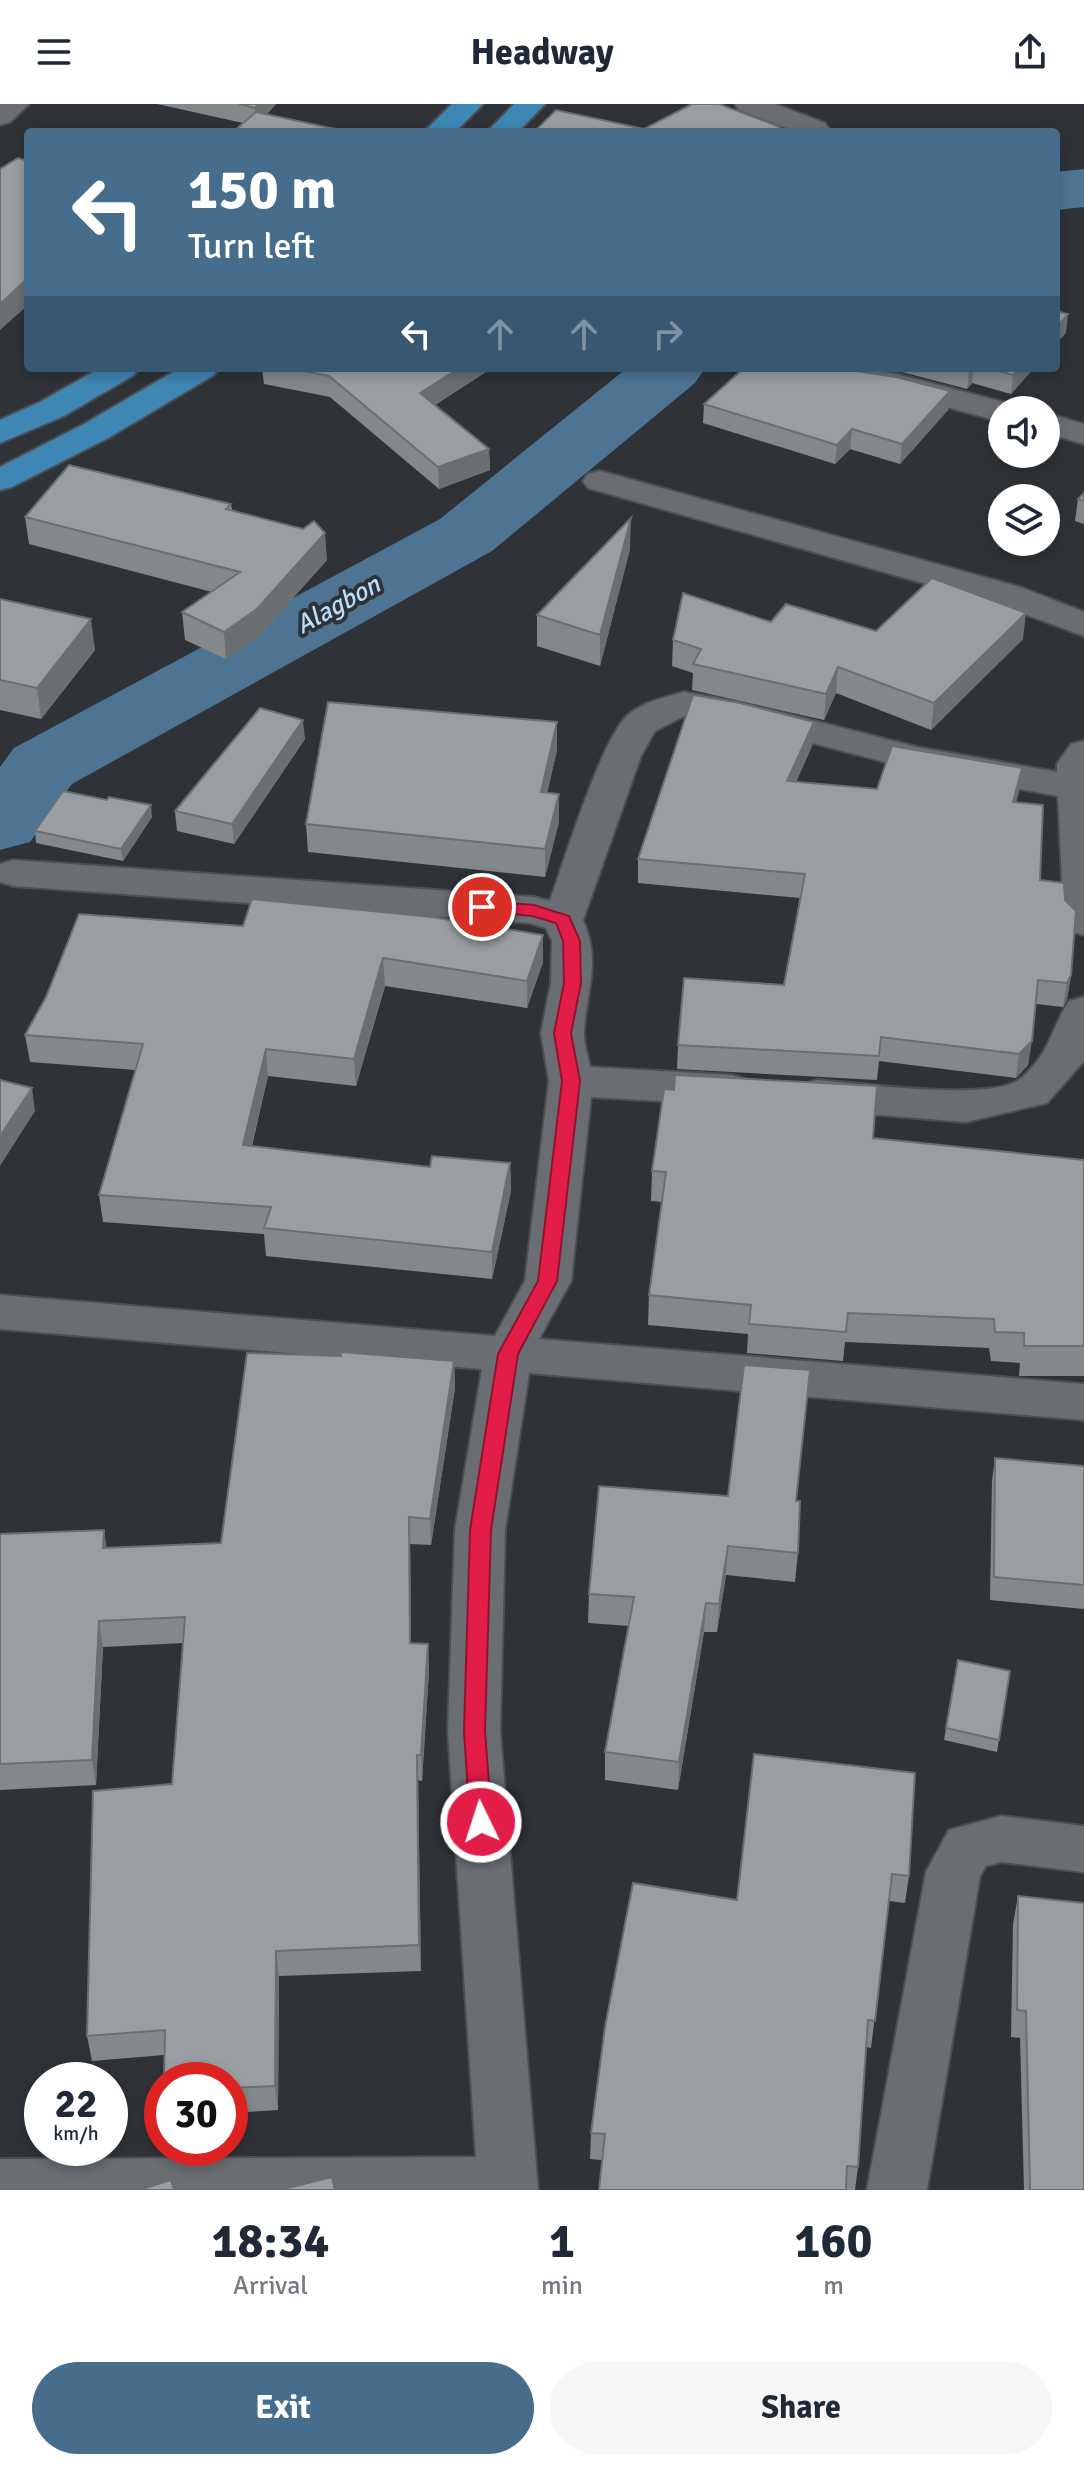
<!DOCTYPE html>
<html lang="en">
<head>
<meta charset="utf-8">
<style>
  body { margin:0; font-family:Signika,sans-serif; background:#f6f6f7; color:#1f2937; height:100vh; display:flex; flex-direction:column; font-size:30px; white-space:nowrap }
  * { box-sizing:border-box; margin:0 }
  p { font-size:26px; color:#747a83 }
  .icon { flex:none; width:44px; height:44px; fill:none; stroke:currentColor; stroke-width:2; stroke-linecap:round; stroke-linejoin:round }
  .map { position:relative; height:2086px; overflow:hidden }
  .panel { display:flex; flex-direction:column; background:#fff; flex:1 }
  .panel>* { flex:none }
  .guide { position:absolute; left:24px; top:24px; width:1036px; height:244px; border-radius:8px; box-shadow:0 4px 12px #0003; background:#476d8d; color:#fff; overflow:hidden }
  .fabs { position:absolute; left:988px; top:292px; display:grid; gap:16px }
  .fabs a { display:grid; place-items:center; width:72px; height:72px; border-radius:50%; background:#fff; box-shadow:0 4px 12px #0003; font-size:40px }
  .speed { position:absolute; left:24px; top:1958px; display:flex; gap:16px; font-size:40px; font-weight:700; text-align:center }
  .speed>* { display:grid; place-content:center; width:104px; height:104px; border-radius:50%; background:#fff; box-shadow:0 4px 12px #0003; line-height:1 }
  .speed small { font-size:20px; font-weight:400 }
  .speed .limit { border:12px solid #d22; background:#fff; color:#111 }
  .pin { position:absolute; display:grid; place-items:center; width:68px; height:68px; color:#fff; margin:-34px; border:4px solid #fff; border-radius:50%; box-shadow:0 2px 8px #0007 }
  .me { position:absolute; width:88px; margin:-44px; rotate:356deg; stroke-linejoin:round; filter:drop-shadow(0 0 6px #0008) }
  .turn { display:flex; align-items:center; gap:28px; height:168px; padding:0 32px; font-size:36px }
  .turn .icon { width:104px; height:104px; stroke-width:2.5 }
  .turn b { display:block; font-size:56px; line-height:68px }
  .lanes { display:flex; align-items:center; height:76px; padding:0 32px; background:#0003; justify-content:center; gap:40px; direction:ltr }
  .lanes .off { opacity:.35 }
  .eta { display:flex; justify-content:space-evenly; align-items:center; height:136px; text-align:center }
  .eta b { font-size:48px; font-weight:800; line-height:56px }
  .primary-button { display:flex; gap:16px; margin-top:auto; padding:16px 32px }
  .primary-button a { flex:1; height:92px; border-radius:48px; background:#476d8d; color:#fff; font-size:32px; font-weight:800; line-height:92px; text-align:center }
  .primary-button a+a { background:#f6f6f7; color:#1f2937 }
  header { display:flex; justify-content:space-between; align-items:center; height:104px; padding:0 32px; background:#fff; font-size:36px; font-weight:800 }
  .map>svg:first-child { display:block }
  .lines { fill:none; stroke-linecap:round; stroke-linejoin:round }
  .river { fill:#4d7593; fill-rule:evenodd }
  .minor-casing { stroke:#4c4f52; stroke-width:4 }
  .primary-casing { stroke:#4c4f52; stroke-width:4 }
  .minor { fill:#6a6e73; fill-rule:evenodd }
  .primary { fill:#3e86b3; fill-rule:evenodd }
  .wall { fill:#83888b }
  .shaded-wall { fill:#6a6f71 }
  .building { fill:#989ea2; stroke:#6a6f71; stroke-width:2 }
  .route { fill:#e11d48; stroke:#92132f; stroke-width:2 }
  .labels { text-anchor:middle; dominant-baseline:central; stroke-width:8; stroke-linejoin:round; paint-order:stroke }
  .water-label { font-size:26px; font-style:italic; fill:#b9defc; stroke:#2f3337 }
</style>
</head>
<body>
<header><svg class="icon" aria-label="menu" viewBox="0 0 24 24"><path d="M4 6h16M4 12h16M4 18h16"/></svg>Headway<svg class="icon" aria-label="share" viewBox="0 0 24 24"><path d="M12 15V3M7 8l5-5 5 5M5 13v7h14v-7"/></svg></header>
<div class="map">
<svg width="1084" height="2086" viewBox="0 0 1084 2086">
  <rect width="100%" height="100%" fill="#2f3337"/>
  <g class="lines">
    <g class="river">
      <polygon points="1084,65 1084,103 1056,106 1056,68"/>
      <polygon points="627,264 705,264 695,279 492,447 72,680 30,738 0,746 0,663 14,644 440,415"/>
    </g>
    <defs>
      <g id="minor">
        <polygon points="0,0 29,0 10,18 0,21"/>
        <polygon points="735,0 775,0 825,19 829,25 827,28 797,28 739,6"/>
        <polygon points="777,264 857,264 897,270 1014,301 1017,306 1002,306 1002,318 895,289 793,274 782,271"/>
        <polygon points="1046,309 1084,320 1084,340 1046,329"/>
        <polygon points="600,367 1023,484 1084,508 1084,532 997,500 588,384 583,377 588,370"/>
        <path d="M684,588L740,598L917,643L1057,668V660L1071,640L1084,637V831L1070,827L1064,818L1058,692L916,666L739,620L686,611L655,627L641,652L583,816C601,858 587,885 584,926C583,938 588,952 590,963L732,971L747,976L754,986L747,996L732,1001L591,993L571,1177L539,1235L1084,1280V1316L529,1269L505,1426L500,1627L538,2086H0V2055L476,2053L448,1627L455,1426L482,1265L0,1225V1191L495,1232L525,1177L549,977L541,929L551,879L552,837L546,824L530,819L13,782L0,778V760L13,756L534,793L550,797C564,758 601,635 628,611C643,598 665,593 684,588Z"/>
        <path d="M1084,893V957L1047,999L966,1018L817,1006L802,1001L795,991L802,981L817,976C857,979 992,998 1020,975C1049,952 1051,925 1069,897Z"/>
        <polygon points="1001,1712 1084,1722 1084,1768 1001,1758 986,1762 980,1772 927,2086 867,2086 926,1768 949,1726"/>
      </g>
      <g id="primary">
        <polygon points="452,0 483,0 455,28 424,28"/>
        <polygon points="514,0 545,0 518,28 487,28"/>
        <polygon points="100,264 139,264 134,271 64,312 0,339 0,316 40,298"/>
        <polygon points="180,264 219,264 214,271 108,334 12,383 0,386 0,363 84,320"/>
      </g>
    </defs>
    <use href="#minor" class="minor-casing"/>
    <use href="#primary" class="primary-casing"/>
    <use href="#minor" class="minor"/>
    <use href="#primary" class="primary"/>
  </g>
  <g class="wall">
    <polygon points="157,0 276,0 266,11 340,26 340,28 233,28 243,19"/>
    <polygon points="262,264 492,264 435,301 489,345 490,366 439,385 330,293 264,280"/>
    <polygon points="877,264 1034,264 1011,290 972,279 967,285 898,267"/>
    <polygon points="950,287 948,306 900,360 850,345 835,360 703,319 704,300"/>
    <polygon points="1084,389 1084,420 1075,417 1078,395"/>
    <polygon points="231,400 232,406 327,456 259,532 226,555 185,536 182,508 212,488 29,440 25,413"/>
    <polygon points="630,445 600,562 537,542 537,511"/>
    <polygon points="0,495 95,546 41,615 0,606"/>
    <polygon points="771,518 876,527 1023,535 931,626 836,589 824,616 692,586 693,569 672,562 673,536"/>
    <polygon points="557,618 557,646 547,689 559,690 559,718 545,773 308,748 306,720"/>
    <polygon points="814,618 812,642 796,678 877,685 1022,664 1016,698 1040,776 1071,871 1067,895 1063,903 1036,900 1028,961 1016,974 879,957 877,976 677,965 678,941 784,881 800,794 638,779 638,755"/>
    <polygon points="305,635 234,740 177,727 175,707"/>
    <polygon points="152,713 123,757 36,739 35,727"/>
    <polygon points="243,822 543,831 543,858 527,904 385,882 356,982 268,972 252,1042 430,1063 510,1059 511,1087 492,1175 266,1152 264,1130 103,1118 99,1091 135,966 30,958 25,931"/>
    <polygon points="873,1034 1084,1056 1084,1272 1019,1272 1020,1259 991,1257 989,1244 845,1238 843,1257 747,1249 748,1230 648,1221 649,1191 662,1098 651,1097 652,1067"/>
    <polygon points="454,1257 455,1284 431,1441 410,1440 411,1539 428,1540 429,1566 422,1677 418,1676 421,1867 279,1872 278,2006 230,2009 230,1976 164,1951 92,1957 87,1932 172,1680 183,1539 103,1543 96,1681 0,1686 0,1430 107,1444 221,1439"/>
    <polygon points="995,1354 1084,1362 1084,1505 990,1496 992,1377"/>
    <polygon points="797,1397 798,1449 795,1478 726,1471 717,1528 704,1528 678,1686 605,1676 605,1648 629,1522 588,1519 589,1490"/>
    <polygon points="958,1556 1010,1567 997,1648 944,1636"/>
    <polygon points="754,1650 909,1772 905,1799 889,1797 871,1944 866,1943 858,2063 855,2086 599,2086 602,2056 590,2055 591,2029 737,1796"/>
    <polygon points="1018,1792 1084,2086 1024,2086 1020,1934 1011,1933 1013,1820"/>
  </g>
  <g class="shaded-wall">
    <polygon points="258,0 276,0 256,22 255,4"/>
    <polygon points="28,174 28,201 0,226 0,200"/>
    <polygon points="1068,210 1066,229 1056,240 1056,224"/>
    <polygon points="459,264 492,264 420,310 420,289"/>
    <polygon points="971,264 974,264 972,279 967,285 969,266"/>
    <polygon points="1019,264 1034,264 1011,290 1013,271"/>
    <polygon points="950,287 948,306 900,360 902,340"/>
    <polygon points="852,325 850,345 835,360 837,341"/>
    <polygon points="489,345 490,366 439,385 438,363"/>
    <polygon points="631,414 630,445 600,562 600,531"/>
    <polygon points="325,429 327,456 259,532 226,555 224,528"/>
    <polygon points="1026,509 1023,535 931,626 934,599"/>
    <polygon points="91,515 95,546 41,615 37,584"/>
    <polygon points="838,563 836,589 824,616 826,590"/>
    <polygon points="303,616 305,635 234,740 232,720"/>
    <polygon points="557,618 557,646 541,716 541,688"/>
    <polygon points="814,618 812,642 786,701 787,677"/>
    <polygon points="1022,664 1019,688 1010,722 1013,698"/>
    <polygon points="559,690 559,718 545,773 545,745"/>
    <polygon points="151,701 152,713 123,757 121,745"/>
    <polygon points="543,831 543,858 527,904 527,877"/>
    <polygon points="383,854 385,882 356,982 354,955"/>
    <polygon points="1071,871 1067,895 1063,903 1067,879"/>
    <polygon points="1032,937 1028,961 1016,974 1019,950"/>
    <polygon points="266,945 268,972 245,1068 243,1041"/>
    <polygon points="32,984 35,1007 0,1062 0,1032"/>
    <polygon points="510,1059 511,1087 492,1175 492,1148"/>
    <polygon points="454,1257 455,1284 431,1441 430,1415"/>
    <polygon points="409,1413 410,1440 411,1565 410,1539"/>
    <polygon points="104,1426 108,1452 103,1444"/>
    <polygon points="728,1442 726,1471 717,1528 719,1500"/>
    <polygon points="706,1499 704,1528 678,1686 679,1658"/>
    <polygon points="99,1517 103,1543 96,1681 92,1656"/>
    <polygon points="428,1540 429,1566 422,1677 421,1651"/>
    <polygon points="417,1651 418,1676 421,1867 419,1841"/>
    <polygon points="276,1847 279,1872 278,2006 275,1982"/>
  </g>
  <g class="building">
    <polygon points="239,0 258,0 255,4"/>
    <polygon points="692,0 719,0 780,23 771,28 534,28 556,6 644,25"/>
    <polygon points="256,8 340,26 338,28 233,28"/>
    <polygon points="18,54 28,57 28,174 0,200 0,65"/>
    <polygon points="1056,207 1068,210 1056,224"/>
    <polygon points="288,264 459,264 420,289 489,345 438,363 329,272"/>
    <polygon points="744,264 836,264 896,273 950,287 902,340 852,325 837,341 704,300"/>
    <polygon points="989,264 1019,264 1013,271"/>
    <polygon points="69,361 231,400 226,405 303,425 314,417 325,429 257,505 224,528 182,508 240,468 25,413"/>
    <polygon points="1084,389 1084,397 1078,395"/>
    <polygon points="631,414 600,531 537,511"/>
    <polygon points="932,474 1026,509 934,599 838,563 826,590 693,560 701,545 673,536 683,489 771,518 786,500 876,527"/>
    <polygon points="0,495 91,515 37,584 0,576"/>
    <polygon points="693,591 740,599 814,618 787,677 877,685 892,642 1022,664 1013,698 1043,701 1040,776 1064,779 1065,796 1076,807 1071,871 1067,879 1038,876 1032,937 1019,950 881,933 879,952 678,941 684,874 784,881 805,770 638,755"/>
    <polygon points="328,598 557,618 541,688 559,690 545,745 306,720"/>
    <polygon points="260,604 303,616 232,720 175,707"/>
    <polygon points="63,687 107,696 109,693 151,701 121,745 35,727"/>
    <polygon points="252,795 432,813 543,831 527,877 383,854 354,955 266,945 243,1041 430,1063 432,1052 510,1059 492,1148 264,1124 271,1103 99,1091 143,940 25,931 46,893 79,810 243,822"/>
    <polygon points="675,971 877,982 873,1034 1084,1056 1084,1242 1024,1242 1024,1229 995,1228 994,1215 848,1209 846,1228 749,1220 751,1201 649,1191 666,1068 652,1067 664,985 674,986"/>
    <polygon points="0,976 32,984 0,1032"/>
    <polygon points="341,1248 454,1257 430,1415 409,1413 410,1539 428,1540 421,1651 417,1651 419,1841 276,1847 275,1982 230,1984 230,1976 164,1976 165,1926 87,1932 93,1687 172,1680 185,1513 99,1517 92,1656 0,1660 0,1430 104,1426 103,1444 221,1439 247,1249 341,1252"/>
    <polygon points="744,1261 810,1266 796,1397 800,1397 798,1449 728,1442 719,1500 706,1499 679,1658 605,1648 634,1493 589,1490 599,1382 728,1392"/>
    <polygon points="995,1354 1084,1362 1084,1481 994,1473"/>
    <polygon points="958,1556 1010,1567 999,1636 946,1624"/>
    <polygon points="754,1650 915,1669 909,1772 892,1770 875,1917 868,1916 858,2063 847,2062 846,2086 599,2086 605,2030 591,2029 605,1923 633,1779 737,1796"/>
    <polygon points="1018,1792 1084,1799 1084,2086 1030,2086 1026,1907 1017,1906"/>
    <polygon points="332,2073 335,2086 280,2086"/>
    <polygon points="171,2076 174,2086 139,2086"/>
  </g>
  <polygon class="route" points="482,797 534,801 569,812 580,837 581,879 571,929 580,977 557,1177 518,1250 491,1426 485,1627 492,1718 489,1725 481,1728 473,1725 470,1718 464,1627 470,1426 498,1250 538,1177 562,977 554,929 564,879 563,837 556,819 532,812 476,806 474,803"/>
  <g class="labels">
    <g class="water-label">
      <text transform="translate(338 501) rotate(-29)">Alagbon</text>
    </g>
  </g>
</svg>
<div class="fabs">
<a><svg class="icon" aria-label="sound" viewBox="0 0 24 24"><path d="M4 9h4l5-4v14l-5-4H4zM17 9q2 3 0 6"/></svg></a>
<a><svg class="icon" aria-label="layers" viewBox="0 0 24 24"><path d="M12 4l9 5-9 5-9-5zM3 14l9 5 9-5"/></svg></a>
</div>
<div class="speed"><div>22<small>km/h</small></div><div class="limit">30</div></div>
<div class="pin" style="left:482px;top:803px;background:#d93025"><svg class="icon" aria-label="arrive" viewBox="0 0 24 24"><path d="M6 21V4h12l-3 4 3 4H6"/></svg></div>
<svg class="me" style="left:481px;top:1718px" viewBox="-20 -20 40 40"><circle r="17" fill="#e11d48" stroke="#fff" stroke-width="3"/><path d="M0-11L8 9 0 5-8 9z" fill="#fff"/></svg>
<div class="guide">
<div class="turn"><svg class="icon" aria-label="left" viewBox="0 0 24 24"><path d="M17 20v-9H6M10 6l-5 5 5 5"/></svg><div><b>150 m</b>Turn left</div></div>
<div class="lanes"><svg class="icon" aria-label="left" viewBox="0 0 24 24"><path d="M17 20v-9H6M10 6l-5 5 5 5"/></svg><svg class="icon off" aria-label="ahead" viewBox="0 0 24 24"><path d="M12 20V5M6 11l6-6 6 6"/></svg><svg class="icon off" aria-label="ahead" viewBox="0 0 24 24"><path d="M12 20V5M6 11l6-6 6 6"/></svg><svg class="icon off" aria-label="right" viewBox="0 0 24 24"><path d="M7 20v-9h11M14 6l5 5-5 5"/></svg></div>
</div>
</div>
<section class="panel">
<div class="eta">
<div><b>18:34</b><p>Arrival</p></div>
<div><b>1</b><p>min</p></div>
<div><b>160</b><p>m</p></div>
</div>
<div class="primary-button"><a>Exit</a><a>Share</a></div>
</section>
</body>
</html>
